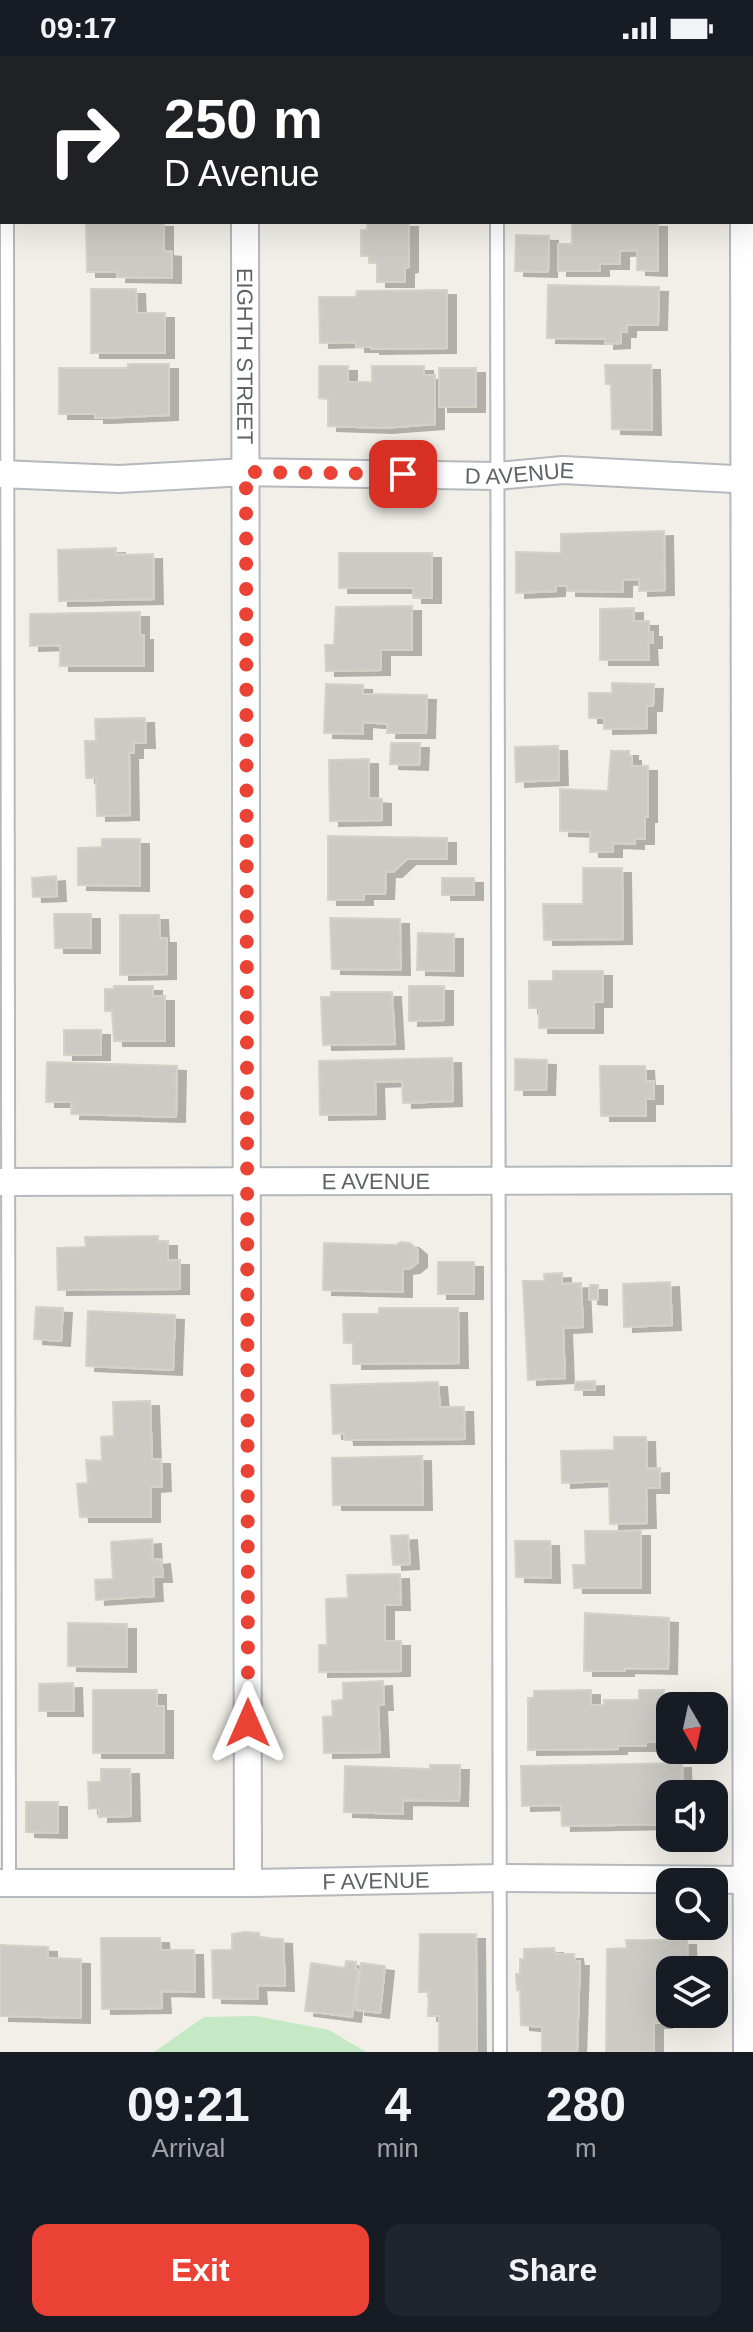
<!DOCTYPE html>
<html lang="en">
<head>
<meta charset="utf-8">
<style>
  body { margin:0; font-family:Arial,sans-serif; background:#20242c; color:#f1f3f6; height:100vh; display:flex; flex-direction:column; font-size:30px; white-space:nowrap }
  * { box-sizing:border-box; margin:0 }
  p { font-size:26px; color:#9ea1a6 }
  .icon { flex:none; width:44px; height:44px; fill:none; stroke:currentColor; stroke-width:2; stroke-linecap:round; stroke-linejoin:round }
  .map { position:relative; height:1996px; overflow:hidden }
  .sheet { display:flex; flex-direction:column; background:#171b24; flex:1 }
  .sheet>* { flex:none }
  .hud { position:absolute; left:0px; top:0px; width:754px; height:168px; box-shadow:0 8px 32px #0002; background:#202124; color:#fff; overflow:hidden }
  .needle { width:52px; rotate:171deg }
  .tools { position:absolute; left:656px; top:1636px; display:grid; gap:16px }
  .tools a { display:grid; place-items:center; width:72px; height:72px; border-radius:16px; background:#171b24; box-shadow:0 8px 32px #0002; font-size:40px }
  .pin { position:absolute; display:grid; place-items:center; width:68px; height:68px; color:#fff; margin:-34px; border-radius:16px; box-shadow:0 4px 12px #0006 }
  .me { position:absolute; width:88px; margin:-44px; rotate:0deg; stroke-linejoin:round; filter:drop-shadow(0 0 6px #0008) }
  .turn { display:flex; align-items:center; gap:28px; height:168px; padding:0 32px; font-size:36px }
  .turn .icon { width:104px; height:104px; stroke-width:2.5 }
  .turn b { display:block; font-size:56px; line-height:68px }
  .eta { display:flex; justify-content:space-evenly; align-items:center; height:136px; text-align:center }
  .eta b { font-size:48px; font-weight:700; line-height:56px }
  .cta { display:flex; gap:16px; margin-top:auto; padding:16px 32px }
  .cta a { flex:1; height:92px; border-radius:16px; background:#ea4335; color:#fff; font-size:32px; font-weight:700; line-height:92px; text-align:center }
  .cta a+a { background:#20242c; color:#f1f3f6 }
  .status { display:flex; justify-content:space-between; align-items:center; height:56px; padding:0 40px; background:#171b24; direction:ltr }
  .status svg { height:22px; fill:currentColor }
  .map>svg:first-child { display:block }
  .green { fill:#c5e8c5 }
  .building { fill:#cccac5; stroke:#d6d1c6; stroke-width:2; filter:url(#shadow) }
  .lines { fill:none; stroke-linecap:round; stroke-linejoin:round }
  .service-casing { stroke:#b5b8bc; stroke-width:16 }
  .minor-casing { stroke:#b5b8bc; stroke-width:30 }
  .service { stroke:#fff; stroke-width:12 }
  .minor { stroke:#fff; stroke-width:26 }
  .route { stroke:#ea4335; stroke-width:14; stroke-dasharray:0 25.2 }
  .labels { text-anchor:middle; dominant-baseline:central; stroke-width:6; stroke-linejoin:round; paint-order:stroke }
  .street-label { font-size:22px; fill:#5f6368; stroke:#fff }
</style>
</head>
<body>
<div class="status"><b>09:17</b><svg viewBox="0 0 49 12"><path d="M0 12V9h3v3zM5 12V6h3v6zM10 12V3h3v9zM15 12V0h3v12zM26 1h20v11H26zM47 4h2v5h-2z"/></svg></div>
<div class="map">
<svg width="753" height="1996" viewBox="0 0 753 1996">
  <defs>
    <filter id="shadow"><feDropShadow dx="9" dy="5" stdDeviation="0" flood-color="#0004"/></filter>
  </defs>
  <rect width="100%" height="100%" fill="#f1efe8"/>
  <polygon class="green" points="256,1960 329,1974 366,1996 154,1996 204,1961"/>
  <g class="building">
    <rect x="327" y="0" width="64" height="2"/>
    <polygon points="86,166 164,166 164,195 172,196 172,222 117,221 117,216 87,216"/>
    <polygon points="367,166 409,166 409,211 405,212 405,226 377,226 377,207 369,207 369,200 361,200 361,174 367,174"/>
    <polygon points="572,166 658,166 658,215 637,214 637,194 620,195 620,208 600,208 600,215 558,215 558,188 572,188"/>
    <polygon points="516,179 549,180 548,216 515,215"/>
    <polygon points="548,229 659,231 658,269 627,269 627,276 621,276 621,287 605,288 605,283 547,282"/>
    <polygon points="91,233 136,233 137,257 165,257 165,297 91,297"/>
    <polygon points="447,234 447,292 371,293 371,291 356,291 356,286 320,287 319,241 356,241 357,235"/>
    <polygon points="128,308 169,308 169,359 102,362 95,362 95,358 59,358 59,312 128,312"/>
    <polygon points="605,309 651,309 652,374 612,373 611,328 606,328"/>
    <polygon points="319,310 348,310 348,326 372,326 372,310 424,310 424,319 435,319 435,368 383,372 328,370 328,343 319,342"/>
    <rect x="439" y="312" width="37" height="39"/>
    <polygon points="664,475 665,534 639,535 639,523 623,524 623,536 567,535 567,530 556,530 556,535 516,537 516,496 561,497 561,478"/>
    <polygon points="116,492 116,499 153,498 154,543 59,545 58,494"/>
    <polygon points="339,497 432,497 432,542 413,542 413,532 339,532"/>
    <polygon points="412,550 412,594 381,594 381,614 326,615 325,589 334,589 336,551"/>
    <polygon points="634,552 634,565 649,565 649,576 653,576 653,587 648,587 649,604 600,604 600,553"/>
    <polygon points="140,556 140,579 144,579 144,610 60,610 60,589 30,590 30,558"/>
    <polygon points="612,627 654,628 653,650 647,650 647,672 604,673 604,662 589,662 589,637 612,637"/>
    <polygon points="326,628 363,629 363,638 427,639 426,677 387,677 388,668 363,666 363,678 324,677"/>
    <polygon points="145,662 146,687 134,687 134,697 129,697 130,759 97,760 96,722 86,722 85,685 96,685 95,663"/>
    <polygon points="391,687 420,687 419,709 390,708"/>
    <polygon points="558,690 559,724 516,726 515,691"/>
    <polygon points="611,695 629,695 629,700 632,700 632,710 648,710 648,761 645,761 645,783 635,783 635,788 613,787 613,796 590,796 590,776 560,775 560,733 608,735"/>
    <polygon points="369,703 369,742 382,743 382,764 330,765 329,704"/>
    <polygon points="328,780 447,782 447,803 407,803 393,816 386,816 385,838 364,838 364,844 328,844"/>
    <polygon points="102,783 140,783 140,830 78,829 78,792 102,791"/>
    <polygon points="583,812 622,812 623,883 544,884 543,848 583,848"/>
    <polygon points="56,820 57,840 33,841 32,822"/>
    <rect x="442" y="822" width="32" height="17"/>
    <polygon points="54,858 91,858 91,892 55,892"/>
    <polygon points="120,859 159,859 160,882 167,882 167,918 120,919"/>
    <polygon points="330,862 400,863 401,914 332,913"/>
    <polygon points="418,877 454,878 454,915 417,914"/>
    <polygon points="553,915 603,915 603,946 594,946 594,972 539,972 539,952 529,952 529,925 553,925"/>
    <polygon points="114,930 153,930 153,940 165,940 165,985 114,985 112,955 105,955 105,933 114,933"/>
    <polygon points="409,930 444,930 444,964 409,965"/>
    <polygon points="331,936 392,936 395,988 323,989 321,941 331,941"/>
    <rect x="64" y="974" width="37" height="25"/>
    <polygon points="452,1002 453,1045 403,1047 402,1025 375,1026 376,1058 320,1059 319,1005"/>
    <polygon points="515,1003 547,1004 546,1034 515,1034"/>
    <polygon points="47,1006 177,1010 176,1061 71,1058 72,1046 46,1046"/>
    <polygon points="600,1010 645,1010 646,1025 654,1025 654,1043 646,1043 646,1060 601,1060"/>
    <polygon points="158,1180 158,1185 168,1185 168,1204 180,1204 180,1233 58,1234 57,1192 86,1191 85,1181"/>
    <polygon points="401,1186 410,1187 418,1194 418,1206 411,1212 403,1213 403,1236 323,1234 324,1187 396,1189"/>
    <rect x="438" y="1206" width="36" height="32"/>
    <polygon points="562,1217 562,1228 581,1227 583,1271 563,1272 565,1322 528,1324 523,1225 545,1225 544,1218"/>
    <polygon points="670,1226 672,1269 624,1271 623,1228"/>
    <polygon points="590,1229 598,1229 598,1244 589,1243"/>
    <polygon points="36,1251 63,1252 61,1285 34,1283"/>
    <polygon points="379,1252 458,1252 459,1307 353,1308 353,1287 344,1287 343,1258 379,1258"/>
    <polygon points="88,1255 175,1259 173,1314 86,1310"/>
    <polygon points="595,1325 595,1334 575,1334 575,1326"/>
    <polygon points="438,1326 440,1351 464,1351 465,1383 345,1384 344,1377 333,1378 331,1329"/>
    <polygon points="150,1345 152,1403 161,1403 162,1430 151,1431 151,1461 80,1461 77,1428 88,1427 86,1404 102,1405 101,1381 114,1380 113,1346"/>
    <polygon points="614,1381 646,1381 647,1413 660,1412 660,1432 646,1432 647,1467 610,1468 609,1425 562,1427 561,1395 614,1394"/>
    <polygon points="422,1400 423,1449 333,1449 332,1402"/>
    <polygon points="585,1475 641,1475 641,1532 574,1532 573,1509 586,1509"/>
    <polygon points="408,1479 410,1508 393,1509 391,1480"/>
    <polygon points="152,1483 153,1504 161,1503 163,1521 153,1521 154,1540 96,1544 95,1524 113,1523 111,1486"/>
    <polygon points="515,1485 550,1485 551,1522 516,1521"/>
    <polygon points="400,1518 401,1549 385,1549 385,1585 401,1585 401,1615 319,1616 319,1589 327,1589 326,1543 348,1542 347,1519"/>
    <polygon points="585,1557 669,1562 668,1613 625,1612 625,1615 584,1615"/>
    <polygon points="68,1567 127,1568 127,1611 68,1610"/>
    <polygon points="383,1625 384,1649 378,1649 380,1696 324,1697 323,1661 333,1660 332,1645 343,1644 343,1627"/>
    <polygon points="73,1627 74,1655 39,1655 39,1628"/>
    <polygon points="93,1634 157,1634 157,1650 164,1650 164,1697 93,1697"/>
    <polygon points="591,1634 591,1649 604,1649 604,1644 639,1644 639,1634 664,1634 663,1651 667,1651 667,1686 646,1686 646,1690 618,1690 618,1693 528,1694 528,1642 534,1642 534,1635"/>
    <polygon points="682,1707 683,1738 670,1738 670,1768 562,1770 561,1749 522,1750 521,1710"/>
    <polygon points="430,1709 460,1709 459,1745 403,1744 403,1758 344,1756 345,1710 430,1713"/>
    <polygon points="101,1713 130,1713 131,1760 99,1761 99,1752 89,1753 88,1726 101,1726"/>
    <polygon points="26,1746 58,1746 58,1777 26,1776"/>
    <polygon points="245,1876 259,1877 260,1882 283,1883 285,1930 257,1929 258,1943 213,1942 212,1894 232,1894 232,1878"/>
    <polygon points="420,1878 476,1878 477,1996 439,1996 439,1960 428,1960 429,1936 419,1936"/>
    <polygon points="101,1882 160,1882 161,1894 194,1894 195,1936 161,1935 162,1952 102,1953"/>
    <polygon points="626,1884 687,1884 688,1914 670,1914 670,1949 663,1949 663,1967 654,1967 654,1996 606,1996 607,1893 627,1892"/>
    <polygon points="0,1889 48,1891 48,1902 81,1903 81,1962 0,1960"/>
    <polygon points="554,1892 555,1898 574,1898 575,1905 580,1905 577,1996 542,1996 542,1971 521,1969 520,1934 517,1934 516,1918 520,1918 520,1903 524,1903 524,1893"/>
    <polygon points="346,1905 356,1906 355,1913 358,1914 352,1961 305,1955 311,1907 345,1912"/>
    <polygon points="361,1907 385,1910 380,1957 356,1954"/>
  </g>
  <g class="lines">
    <defs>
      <g id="service">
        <polyline points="6,0 6,2"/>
        <polyline points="497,0 497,2"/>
        <polyline points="7,166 9,1827"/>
        <polyline points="497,166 500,1996"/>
      </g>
      <g id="minor">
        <polyline points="245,0 245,2"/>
        <polyline points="743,0 743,2"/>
        <path id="s1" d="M245,166L248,1827"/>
        <polyline points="744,166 747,1996"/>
        <path id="s2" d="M0,418L119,423L246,416L497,420L563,414L753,424"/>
        <path id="s3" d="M0,1126L753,1124"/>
        <path id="s4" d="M0,1827H248L500,1822L753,1824"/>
      </g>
    </defs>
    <use href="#service" class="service-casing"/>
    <use href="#minor" class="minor-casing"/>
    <use href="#service" class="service"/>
    <use href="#minor" class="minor"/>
  </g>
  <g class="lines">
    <polyline class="route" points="248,1667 246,416 403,418"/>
  </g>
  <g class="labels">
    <g class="street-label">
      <text stroke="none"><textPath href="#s1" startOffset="134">EIGHTH STREET</textPath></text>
      <text stroke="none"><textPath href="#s2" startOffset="520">D AVENUE</textPath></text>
      <text stroke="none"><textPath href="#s3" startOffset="376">E AVENUE</textPath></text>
      <text stroke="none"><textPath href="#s4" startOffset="376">F AVENUE</textPath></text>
    </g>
  </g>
</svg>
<div class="tools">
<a><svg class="needle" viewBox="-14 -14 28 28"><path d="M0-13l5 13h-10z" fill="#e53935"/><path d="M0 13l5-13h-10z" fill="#9ea1a6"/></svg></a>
<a><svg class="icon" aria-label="sound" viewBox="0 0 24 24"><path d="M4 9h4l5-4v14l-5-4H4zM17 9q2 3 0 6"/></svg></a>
<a><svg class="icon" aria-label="search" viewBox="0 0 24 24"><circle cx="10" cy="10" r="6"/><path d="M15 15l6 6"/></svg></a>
<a><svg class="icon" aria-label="layers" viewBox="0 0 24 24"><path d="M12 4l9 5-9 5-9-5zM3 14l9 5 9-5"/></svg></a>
</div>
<div class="pin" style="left:403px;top:418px;background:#d93025"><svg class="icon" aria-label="arrive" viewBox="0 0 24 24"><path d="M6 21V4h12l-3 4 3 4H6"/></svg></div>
<svg class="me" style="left:248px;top:1667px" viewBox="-20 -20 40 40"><path d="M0-17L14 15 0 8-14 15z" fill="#ea4335" stroke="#fff" stroke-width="4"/></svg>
<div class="hud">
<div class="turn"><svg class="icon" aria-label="right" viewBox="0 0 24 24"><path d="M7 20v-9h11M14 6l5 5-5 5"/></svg><div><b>250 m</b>D Avenue</div></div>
</div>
</div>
<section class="sheet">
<div class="eta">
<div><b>09:21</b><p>Arrival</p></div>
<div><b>4</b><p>min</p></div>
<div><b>280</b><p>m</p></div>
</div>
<div class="cta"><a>Exit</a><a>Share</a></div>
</section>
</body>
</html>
